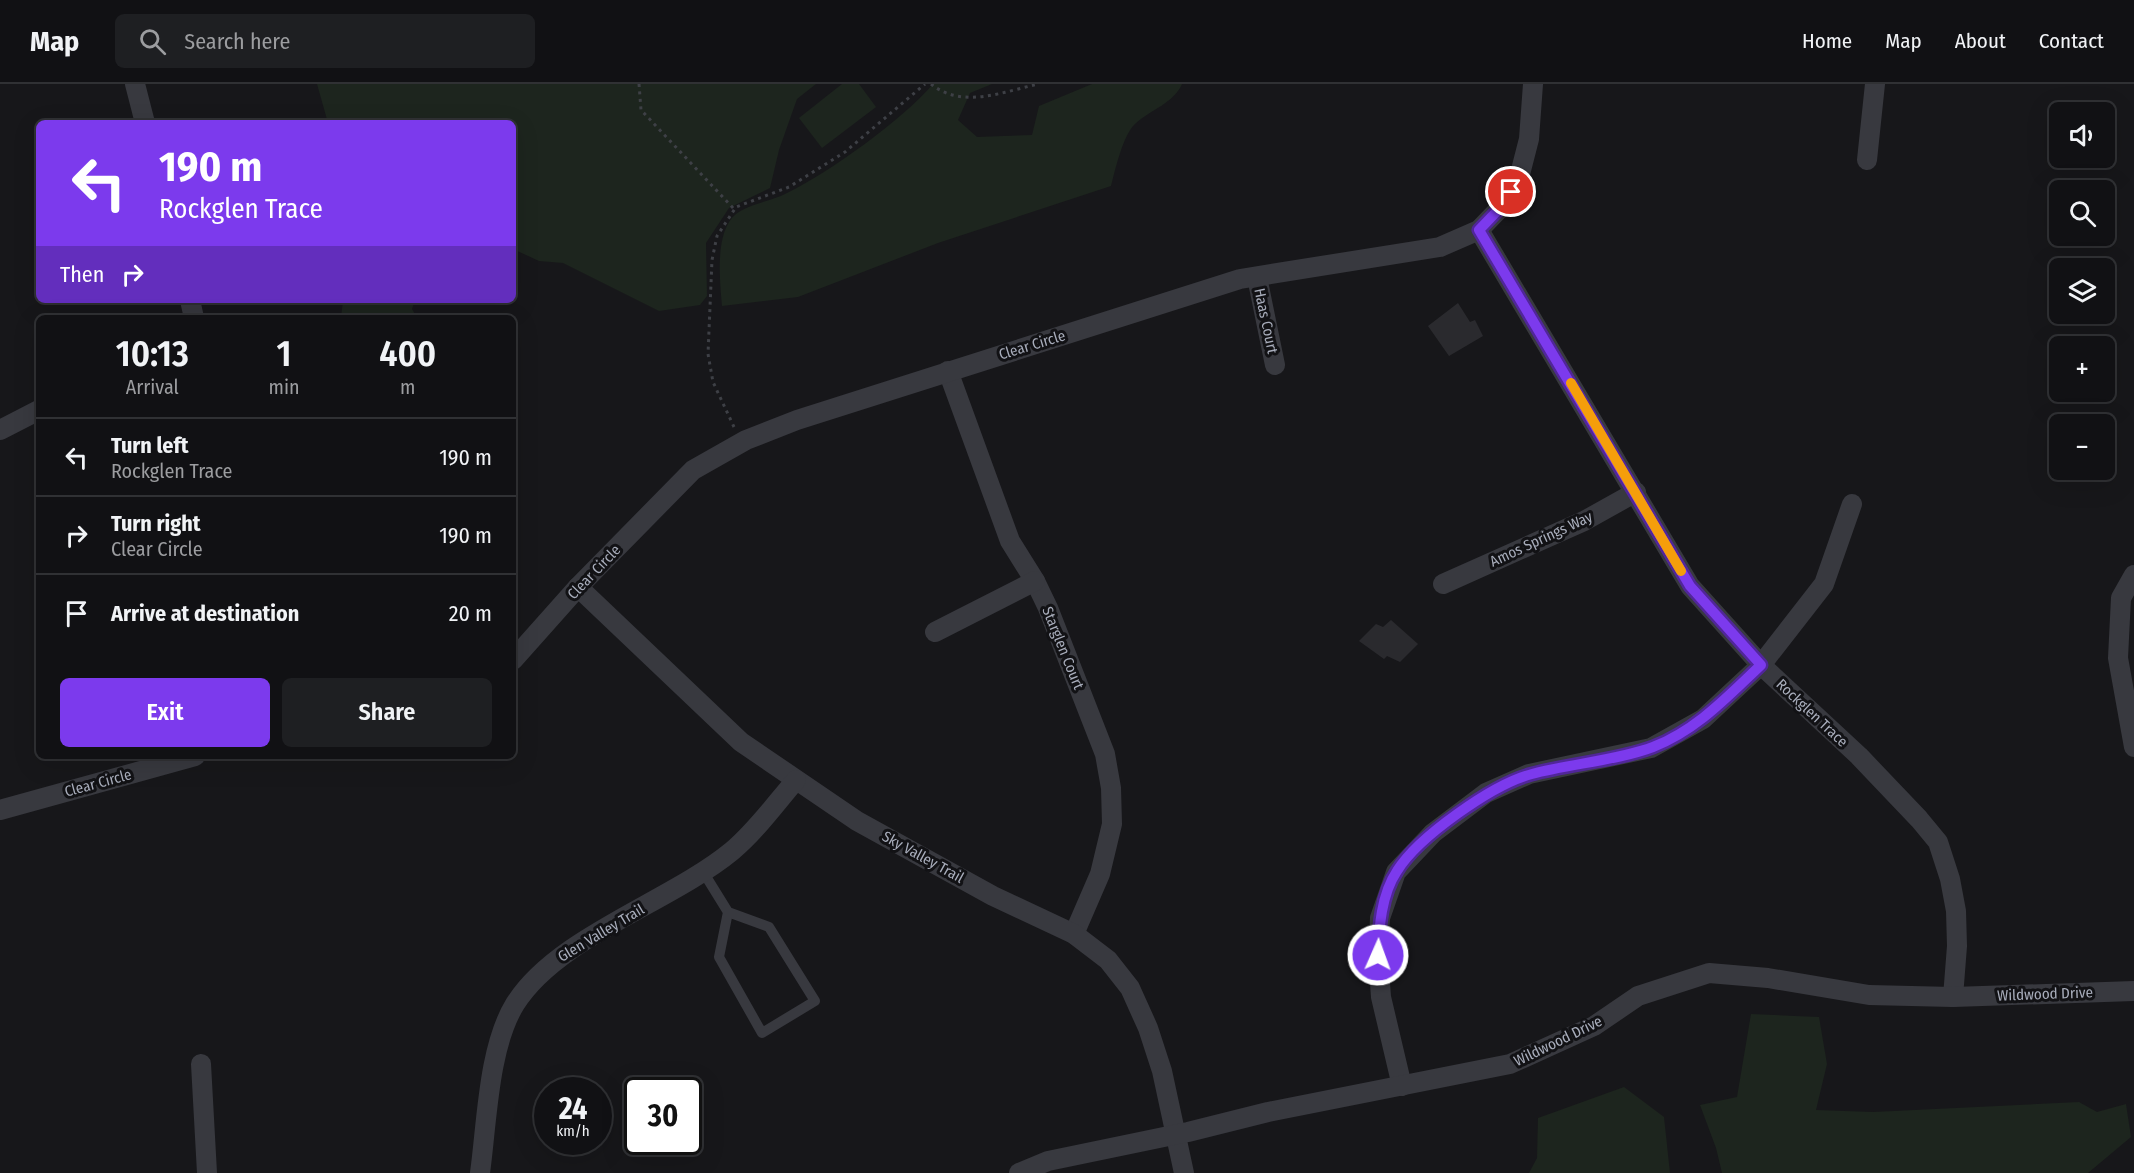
<!DOCTYPE html>
<html lang="en">
<head>
<meta charset="utf-8">
<style>
  body { margin:0; font-family:"Fira Sans Condensed",sans-serif; background:#1e1f22; color:#f1f3f6; height:100vh; display:flex; flex-direction:column; font-size:22px; white-space:nowrap }
  * { box-sizing:border-box; margin:0 }
  p { font-size:20px; color:#9c9da0 }
  .icon { flex:none; width:33px; height:33px; fill:none; stroke:currentColor; stroke-width:2; stroke-linecap:round; stroke-linejoin:round }
  .map { position:relative; flex:1; overflow:hidden }
  .side { position:absolute; left:36px; top:231px; width:480px; height:444px; display:flex; flex-direction:column; background:#111114; border-radius:9px; box-shadow:0 6px 24px #0002,0 0 0 2px #303134 }
  .side>* { flex:none }
  .guide { position:absolute; left:36px; top:36px; width:480px; height:183px; border-radius:9px; box-shadow:0 6px 24px #0002,0 0 0 2px #303134; background:#7c3aed; color:#fff; overflow:hidden }
  .buttons { position:absolute; left:2049px; top:18px; display:grid; gap:12px }
  .buttons a { display:grid; place-items:center; width:66px; height:66px; border-radius:9px; background:#111114; box-shadow:0 6px 24px #0002,0 0 0 2px #303134; font-size:30px }
  .speed { position:absolute; left:534px; top:993px; display:flex; gap:12px; font-size:30px; font-weight:700; text-align:center }
  .speed>* { display:grid; place-content:center; width:78px; height:78px; border-radius:50%; background:#111114; box-shadow:0 6px 24px #0002,0 0 0 2px #303134; line-height:1 }
  .speed small { font-size:15px; font-weight:400 }
  .speed .limit { border:3px solid #111; border-radius:9px; background:#fff; color:#111 }
  .pin { position:absolute; display:grid; place-items:center; width:51px; height:51px; color:#fff; margin:-26px; border:3px solid #fff; border-radius:50%; box-shadow:0 2px 6px #0007 }
  .me { position:absolute; width:66px; margin:-33px; rotate:2deg; stroke-linejoin:round; filter:drop-shadow(0 0 4px #0008) }
  .turn { display:flex; align-items:center; gap:21px; height:126px; padding:0 24px; font-size:27px }
  .turn .icon { width:78px; height:78px; stroke-width:2.5 }
  .turn b { display:block; font-size:42px; line-height:51px }
  .then { display:flex; align-items:center; height:57px; padding:0 24px; background:#0003; gap:12px; font-size:22px }
  .eta { display:flex; justify-content:space-evenly; align-items:center; height:102px; text-align:center }
  .eta b { font-size:36px; font-weight:600; line-height:42px }
  .button { display:flex; gap:12px; margin-top:auto; padding:12px 24px }
  .button a { flex:1; height:69px; border-radius:9px; background:#7c3aed; color:#fff; font-size:24px; font-weight:600; line-height:69px; text-align:center }
  .button a+a { background:#1e1f22; color:#f1f3f6 }
  ul { padding:0; list-style:none }
  li { display:flex; align-items:center; gap:18px; height:78px; padding:0 24px; border-top:2px solid #303134 }
  li div { flex:1 }
  li b { display:block; font-size:22px }
  li em { font-style:normal }
  header { display:flex; align-items:center; gap:36px; box-sizing:border-box; height:84px; padding:0 30px; background:#111114; border-bottom:2px solid #303134 }
  header strong { font-size:28px }
  nav { display:flex; gap:33px; margin-inline-start:auto; font-size:21px }
  .search { width:420px; height:54px; background:#1e1f22; display:flex; align-items:center; gap:15px; box-sizing:border-box; padding:0 21px; border-radius:9px; color:#9c9da0; font-size:22px }
  .map>svg:first-child { display:block }
  .green { fill:#1d251e }
  .building { fill:#2a2a2e }
  .lines { fill:none; stroke-linecap:round; stroke-linejoin:round }
  .path { stroke:#3e4046; stroke-width:3; stroke-dasharray:3 4.5; stroke-linecap:butt }
  .service { stroke:#38393f; stroke-width:10 }
  .minor { stroke:#38393f; stroke-width:20 }
  .route-casing { stroke:#51269a; stroke-width:15 }
  .route { stroke:#7c3aed; stroke-width:10 }
  .slow { stroke:#f59e0b; stroke-width:10 }
  .labels { text-anchor:middle; dominant-baseline:central; stroke-width:6; stroke-linejoin:round; paint-order:stroke }
  .street-label { font-size:15px; fill:#a8adbb; stroke:#121215 }
</style>
</head>
<body>
<header>
<strong>Map</strong>
<div class="search"><svg class="icon" aria-label="search" viewBox="0 0 24 24"><circle cx="10" cy="10" r="6"/><path d="M15 15l6 6"/></svg>Search here</div>
<nav><a>Home</a><a>Map</a><a>About</a><a>Contact</a></nav>
</header>
<div class="map">
<svg width="2134" height="1089" viewBox="0 0 2134 1089">
  <rect width="100%" height="100%" fill="#17171a"/>
  <g class="green">
    <polygon points="317,0 816,0 797,15 779,66 770,104 729,124 706,159 707,212 700,221 659,227 563,179 539,177 513,165 513,39 328,39"/>
    <polygon points="842,0 859,0 876,23 822,64 799,34"/>
    <path d="M933,0H992L970,9L958,36L977,53L1032,51L1039,22L1092,0H1182C1174,19 1150,26 1135,40C1123,51 1115,86 1111,102L938,159L798,213L722,222C720,197 714,148 736,130C749,120 772,117 787,109C830,88 902,36 933,0Z"/>
    <polygon points="343,216 415,216 412,225 417,234 341,234"/>
    <polygon points="1751,930 1819,933 1827,980 1816,1026 1873,1028 2079,1018 2097,1028 2126,1020 2131,1053 2088,1089 1722,1089 1716,1064 1700,1021 1737,1013"/>
    <polygon points="1624,1003 1664,1033 1670,1089 1529,1089 1537,1074 1538,1034"/>
  </g>
  <g class="building">
    <polygon points="1458,219 1470,238 1475,236 1483,252 1449,272 1428,242"/>
    <polygon points="1391,536 1418,560 1400,578 1387,572 1384,575 1359,557 1376,540 1383,543"/>
  </g>
  <g class="lines">
    <g class="path">
      <polyline points="639,0 641,26 734,125"/>
      <path d="M931,0C963,26 1004,7 1039,0"/>
      <polyline points="734,343 713,298 708,270 712,176 717,152 736,123 789,103 845,68 925,0"/>
    </g>
    <polyline class="service" points="702,786 728,828 769,843 815,917 762,949 719,873 728,828"/>
    <g class="minor">
      <polyline points="135,0 145,39"/>
      <polyline points="1867,76 1875,0"/>
      <polyline points="1479,146 1690,502 1761,581 1859,672 1919,735 1938,758 1950,795 1956,827 1957,862 1953,913"/>
      <polyline points="1257,193 1275,281"/>
      <polyline points="190,216 194,234"/>
      <polyline points="948,287 1010,457 1035,497 1048,524 1105,670 1111,704 1112,740 1100,790 1074,850"/>
      <polyline points="0,346 39,326"/>
      <polyline points="2134,491 2121,514 2118,574 2134,663"/>
      <polyline points="1443,500 1584,437 1636,408"/>
      <polyline points="578,503 741,658 857,737 993,812 1074,850 1108,876 1130,904 1148,944 1162,987 1184,1089"/>
      <polyline points="935,548 1035,497"/>
      <polyline points="513,576 578,503 693,386 746,356 797,336 1240,195 1440,163 1479,146 1502,122 1519,94 1529,55 1533,0"/>
      <polyline points="0,726 195,672"/>
      <polyline points="201,980 207,1089"/>
      <polyline points="1402,1002 1381,913 1378,871 1380,834 1396,788 1433,749 1486,709 1529,690 1651,664 1703,635 1761,581 1824,500 1852,420"/>
      <path d="M480,1089C487,1039 488,964 515,920C557,853 670,818 732,767C756,747 776,719 796,696"/>
      <polyline points="1019,1089 1048,1077 1188,1048 1268,1028 1510,980 1594,942 1638,912 1709,889 1768,894 1869,911 1953,913 2134,907"/>
    </g>
  </g>
  <g class="lines">
    <defs>
      <path id="route" d="M1378,871C1379,844 1381,811 1397,787C1418,753 1493,700 1532,690C1569,680 1619,676 1653,663C1697,646 1728,612 1761,581L1690,502L1479,146L1502,122L1511,108"/>
    </defs>
    <use href="#route" class="route-casing"/>
    <use href="#route" class="route"/>
    <polyline class="slow" points="1571,299 1681,487"/>
  </g>
  <g class="labels">
    <g class="street-label">
      <text transform="translate(1266 237) rotate(78)">Haas Court</text>
      <text transform="translate(1032 261) rotate(-17)">Clear Circle</text>
      <text transform="translate(1541 455) rotate(-25)">Amos Springs Way</text>
      <text transform="translate(594 488) rotate(-46)">Clear Circle</text>
      <text transform="translate(1063 564) rotate(68)">Starglen Court</text>
      <text transform="translate(1812 629) rotate(43)">Rockglen Trace</text>
      <text transform="translate(98 699) rotate(-15)">Clear Circle</text>
      <text transform="translate(923 773) rotate(29)">Sky Valley Trail</text>
      <text transform="translate(601 849) rotate(-31)">Glen Valley Trail</text>
      <text transform="translate(2045 910) rotate(-2)">Wildwood Drive</text>
      <text transform="translate(1558 957) rotate(-26)">Wildwood Drive</text>
    </g>
  </g>
</svg>
<div class="buttons">
<a><svg class="icon" aria-label="sound" viewBox="0 0 24 24"><path d="M4 9h4l5-4v14l-5-4H4zM17 9q2 3 0 6"/></svg></a>
<a><svg class="icon" aria-label="search" viewBox="0 0 24 24"><circle cx="10" cy="10" r="6"/><path d="M15 15l6 6"/></svg></a>
<a><svg class="icon" aria-label="layers" viewBox="0 0 24 24"><path d="M12 4l9 5-9 5-9-5zM3 14l9 5 9-5"/></svg></a>
<a>+</a>
<a>−</a>
</div>
<div class="speed"><div>24<small>km/h</small></div><div class="limit">30</div></div>
<div class="pin" style="left:1511px;top:108px;background:#d93025"><svg class="icon" aria-label="arrive" viewBox="0 0 24 24"><path d="M6 21V4h12l-3 4 3 4H6"/></svg></div>
<svg class="me" style="left:1378px;top:871px" viewBox="-20 -20 40 40"><circle r="17" fill="#7c3aed" stroke="#fff" stroke-width="3"/><path d="M0-11L8 9 0 5-8 9z" fill="#fff"/></svg>
<div class="guide">
<div class="turn"><svg class="icon" aria-label="left" viewBox="0 0 24 24"><path d="M17 20v-9H6M10 6l-5 5 5 5"/></svg><div><b>190 m</b>Rockglen Trace</div></div>
<div class="then">Then<svg class="icon" aria-label="right" viewBox="0 0 24 24"><path d="M7 20v-9h11M14 6l5 5-5 5"/></svg></div>
</div>
<section class="side">
<div class="eta">
<div><b>10:13</b><p>Arrival</p></div>
<div><b>1</b><p>min</p></div>
<div><b>400</b><p>m</p></div>
</div>
<ul>
<li><svg class="icon" aria-label="left" viewBox="0 0 24 24"><path d="M17 20v-9H6M10 6l-5 5 5 5"/></svg><div><b>Turn left</b><p>Rockglen Trace</p></div><em>190 m</em></li>
<li><svg class="icon" aria-label="right" viewBox="0 0 24 24"><path d="M7 20v-9h11M14 6l5 5-5 5"/></svg><div><b>Turn right</b><p>Clear Circle</p></div><em>190 m</em></li>
<li><svg class="icon" aria-label="arrive" viewBox="0 0 24 24"><path d="M6 21V4h12l-3 4 3 4H6"/></svg><div><b>Arrive at destination</b></div><em>20 m</em></li>
</ul>
<div class="button"><a>Exit</a><a>Share</a></div>
</section>
</div>
</body>
</html>
